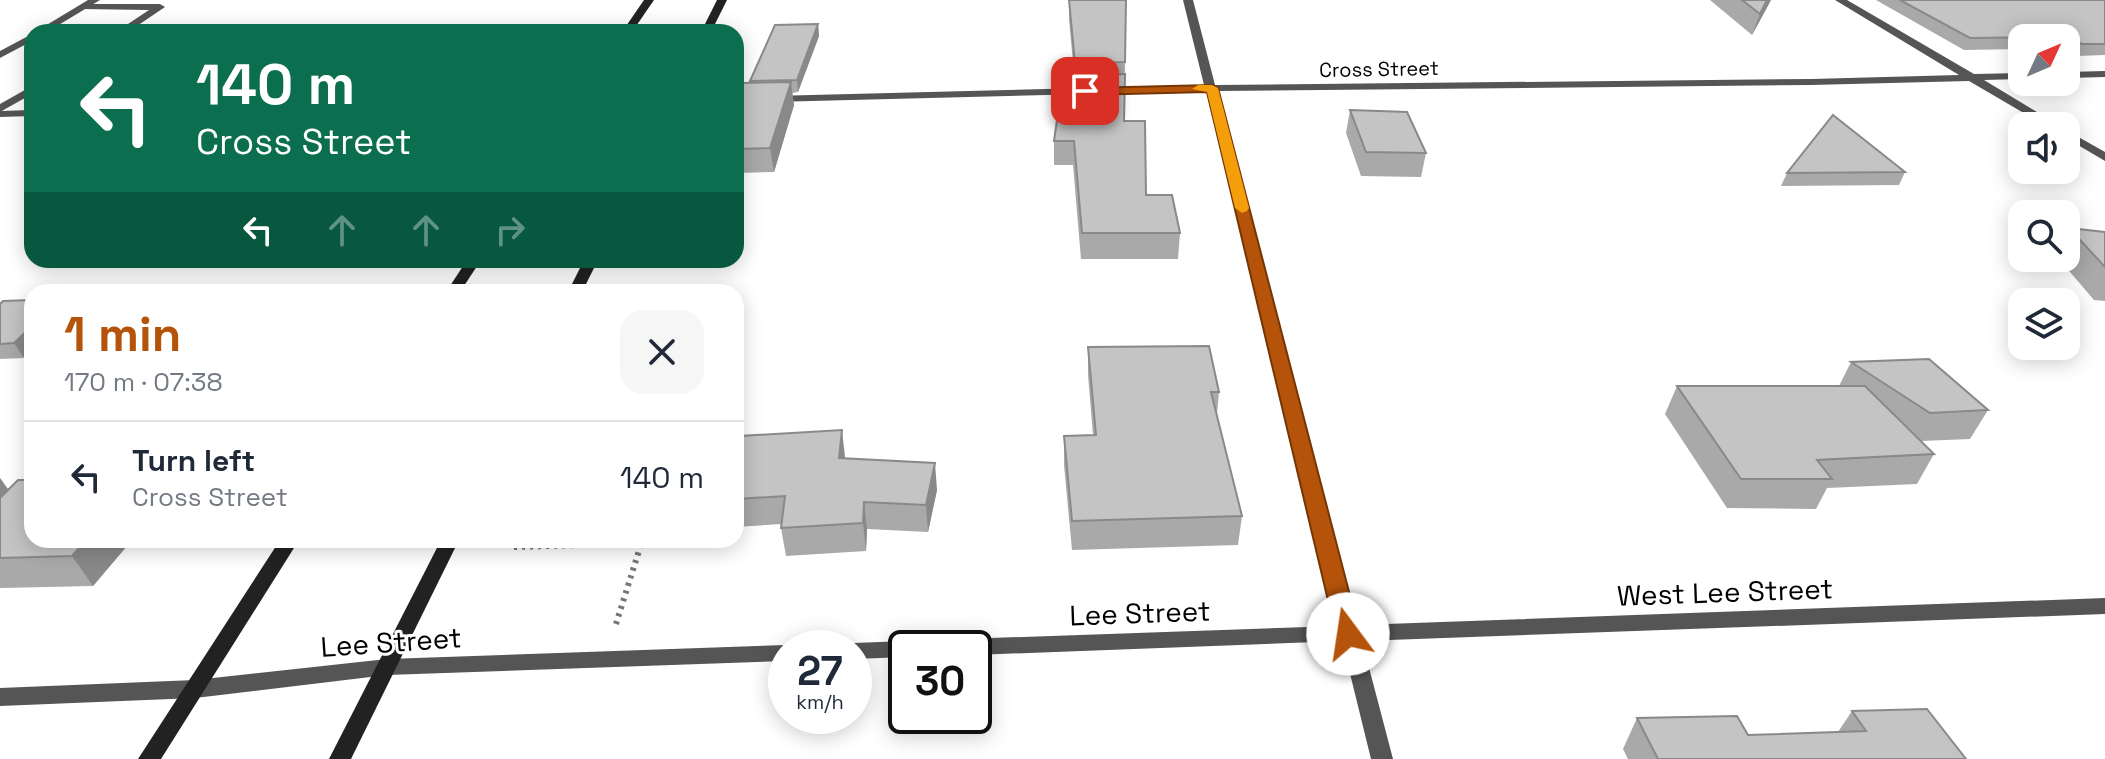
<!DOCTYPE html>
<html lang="en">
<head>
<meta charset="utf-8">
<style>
  body { margin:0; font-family:"Space Grotesk",sans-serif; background:#f6f6f7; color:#1f2937; height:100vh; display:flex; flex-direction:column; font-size:30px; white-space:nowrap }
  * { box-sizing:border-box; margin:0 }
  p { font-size:26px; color:#747a83 }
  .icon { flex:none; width:44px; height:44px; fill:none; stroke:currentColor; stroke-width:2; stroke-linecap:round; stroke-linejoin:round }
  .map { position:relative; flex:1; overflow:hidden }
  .panel { position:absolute; left:24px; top:284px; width:720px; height:264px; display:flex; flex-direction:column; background:#fff; border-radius:24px; box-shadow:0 4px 20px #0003 }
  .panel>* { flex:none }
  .hud { position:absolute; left:24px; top:24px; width:720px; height:244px; border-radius:24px; box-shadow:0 4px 20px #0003; background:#0b6e4f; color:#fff; overflow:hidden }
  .needle { width:52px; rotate:46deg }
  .fabs { position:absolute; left:2008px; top:24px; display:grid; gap:16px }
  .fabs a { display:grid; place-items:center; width:72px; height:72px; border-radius:16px; background:#fff; box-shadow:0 4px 20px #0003; font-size:40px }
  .speed { position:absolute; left:768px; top:630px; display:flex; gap:16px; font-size:40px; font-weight:700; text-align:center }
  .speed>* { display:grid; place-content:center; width:104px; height:104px; border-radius:50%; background:#fff; box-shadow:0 4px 20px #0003; line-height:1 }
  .speed small { font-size:20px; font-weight:400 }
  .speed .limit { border:4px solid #111; border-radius:12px; background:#fff; color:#111 }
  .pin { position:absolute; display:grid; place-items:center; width:68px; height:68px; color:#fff; margin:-34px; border-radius:16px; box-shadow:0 4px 12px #0006 }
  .me { position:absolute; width:88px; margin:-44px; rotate:346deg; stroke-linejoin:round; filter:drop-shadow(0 0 6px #0008) }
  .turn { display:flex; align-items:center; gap:28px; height:168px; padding:0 40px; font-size:36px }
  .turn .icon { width:104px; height:104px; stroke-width:2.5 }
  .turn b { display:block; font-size:56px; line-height:68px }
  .lanes { display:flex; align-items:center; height:76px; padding:0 40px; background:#0003; justify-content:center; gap:40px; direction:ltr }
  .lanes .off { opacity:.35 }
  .round { display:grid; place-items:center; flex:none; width:84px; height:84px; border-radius:24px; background:#f6f6f7 }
  .head { display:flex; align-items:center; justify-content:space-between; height:136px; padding:0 40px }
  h1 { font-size:48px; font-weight:700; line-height:60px; color:#b45309 }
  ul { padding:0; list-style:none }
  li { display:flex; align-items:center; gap:24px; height:112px; padding:0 40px; border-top:2px solid #e0e1e3 }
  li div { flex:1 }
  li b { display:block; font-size:30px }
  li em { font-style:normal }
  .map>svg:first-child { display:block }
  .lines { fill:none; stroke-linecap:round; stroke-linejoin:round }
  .path { stroke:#777; stroke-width:6; stroke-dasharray:3 5; stroke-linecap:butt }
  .lane { fill:#555; fill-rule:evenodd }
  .street { fill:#555; fill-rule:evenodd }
  .secondary { fill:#222; fill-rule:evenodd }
  .wall { fill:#a9a9a9 }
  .shaded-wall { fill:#898989 }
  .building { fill:#c4c4c4; stroke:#898989; stroke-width:2 }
  .route { fill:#b45309; stroke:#753606; stroke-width:2 }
  .slow { fill:#f59e0b }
  .labels { text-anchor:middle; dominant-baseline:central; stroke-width:6; stroke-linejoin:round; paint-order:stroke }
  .far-street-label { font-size:20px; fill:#000; stroke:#fff }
  .near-street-label { font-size:28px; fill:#000; stroke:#fff }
</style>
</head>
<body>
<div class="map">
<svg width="2105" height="759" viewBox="0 0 2105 759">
  <rect width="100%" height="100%" fill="#fff"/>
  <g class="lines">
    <g class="path">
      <polyline points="514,547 641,543"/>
      <polyline points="616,624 642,541"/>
    </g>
    <g class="lane">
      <polygon points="84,4 160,4 165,7 128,32 116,32 149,10 81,9 79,7"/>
      <polygon points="32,86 32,94 0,112 0,104"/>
    </g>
    <g class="street">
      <polygon points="88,0 100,0 47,32 35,32"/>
      <polygon points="1183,0 1193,0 1215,85 1811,79 1959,75 1835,0 1847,0 1974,74 2022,73 2022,79 1984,80 2060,126 2046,126 1969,81 1811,85 1217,91 1358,625 2105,598 2105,614 1362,641 1393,759 1371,759 1342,641 974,655 974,648 923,648 926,642 933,640 1338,626 1206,91 736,103 736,97 1204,85"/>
      <polygon points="32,34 32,41 0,58 0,51"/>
      <polygon points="2105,71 2105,77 2066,78 2066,72"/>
      <polygon points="32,110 32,116 0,117 0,111"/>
      <polygon points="2066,130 2105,152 2105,161 2066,138"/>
      <polygon points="906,641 913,643 916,648 906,648 906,657 854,659 854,648 845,648 854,643"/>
      <polygon points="786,645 794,648 786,648 786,661 387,675 195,698 0,706 0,688 195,680 387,659"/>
    </g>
    <g class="secondary">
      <polygon points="644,0 654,0 632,32 622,32"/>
      <polygon points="717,0 727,0 711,32 701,32"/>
      <polygon points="467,260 481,260 460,292 446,292"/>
      <polygon points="584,260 598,260 582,292 568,292"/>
      <polygon points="280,540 299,540 161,759 138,759"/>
      <polygon points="441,540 459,540 351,759 329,759"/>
    </g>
  </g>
  <g class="wall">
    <polygon points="1069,0 1126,0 1124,121 1146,195 1180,233 1178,259 1081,259 1073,165 1054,165 1054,141 1076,99 1076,85 1075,85 1069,19"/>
    <polygon points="1710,0 1771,0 1752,35"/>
    <polygon points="1876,0 2105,0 2105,55 2076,56 2066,51 2066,38 2022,38 2022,49 1964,50"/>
    <polygon points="818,24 819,36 798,92 792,93 794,105 774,172 736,173 736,100 750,83 750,81"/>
    <polygon points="1350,110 1426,153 1421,177 1361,176 1346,133"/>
    <polygon points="1905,172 1899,185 1781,186 1787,173"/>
    <polygon points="2069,228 2105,232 2105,301 2094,300 2058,258 2066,258 2066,234"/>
    <polygon points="0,304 24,358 0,359"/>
    <polygon points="1088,347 1219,392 1217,414 1242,516 1238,545 1072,550 1064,465 1064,436 1093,435 1088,375"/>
    <polygon points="1851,362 1988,410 1970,439 1921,441 1934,454 1917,484 1827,488 1816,509 1727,508 1665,414 1677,386 1839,386"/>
    <polygon points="736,458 845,458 937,490 928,532 867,529 866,551 786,556 781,528 781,524 736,527"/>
    <polygon points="0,478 8,490 132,540 93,586 0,588"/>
    <polygon points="1852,711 1966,759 1628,759 1623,749 1637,718 1748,735 1838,732"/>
  </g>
  <g class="shaded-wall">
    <polygon points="1767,0 1771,0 1752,35 1760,14"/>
    <polygon points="818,24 819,36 798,92 797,80"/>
    <polygon points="791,82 794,105 774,172 770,148"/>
    <polygon points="32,326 32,350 24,358 14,343"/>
    <polygon points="842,430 845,457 843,485 839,458"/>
    <polygon points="935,463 937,490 928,532 926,505"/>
    <polygon points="0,478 13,496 0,509"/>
    <polygon points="864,502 867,529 866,551 863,523"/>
    <polygon points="86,540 132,540 93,586 72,556"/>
  </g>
  <g class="building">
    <polygon points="1069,0 1126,0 1125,62 1075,63"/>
    <polygon points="1742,0 1767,0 1760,14"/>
    <polygon points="1900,0 2105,0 2105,44 2082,44 2068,37 1970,38"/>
    <polygon points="818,24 797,80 750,81 775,25"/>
    <polygon points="1125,74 1124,121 1145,121 1146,195 1172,195 1180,233 1082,233 1074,141 1054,141 1060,99 1078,99 1076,75"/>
    <polygon points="791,82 770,148 736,149 736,100 743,83"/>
    <polygon points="1350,110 1407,112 1426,153 1366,152"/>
    <polygon points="1833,115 1905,172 1787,173"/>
    <polygon points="2069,228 2105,232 2105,267"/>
    <polygon points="284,288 280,292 214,292 217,289"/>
    <polygon points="32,300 32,326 14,343 0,344 0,304 3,301"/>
    <polygon points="1209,346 1219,392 1211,392 1242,516 1072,521 1064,436 1096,435 1088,347"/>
    <polygon points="1929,359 1988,410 1930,413 1851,362"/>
    <polygon points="1677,386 1865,386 1934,454 1817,460 1832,479 1741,479"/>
    <polygon points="842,430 839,458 935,463 926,505 864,502 863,523 781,528 785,496 736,499 736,458 740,436"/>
    <polygon points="18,480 32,480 32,540 86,540 72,556 0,558 0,498"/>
    <polygon points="1927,709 1966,759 1658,759 1637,718 1737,716 1748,735 1866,731 1852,711"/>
  </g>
  <polygon class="route" points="1212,85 1218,88 1360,634 1356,641 1348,643 1340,641 1336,634 1207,92 1085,95 1079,91 1085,88"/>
  <polygon class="slow" points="1198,85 1212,85 1218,88 1249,208 1247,211 1242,213 1235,208 1207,92 1192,89"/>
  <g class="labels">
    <g class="far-street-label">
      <text transform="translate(1379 69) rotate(-1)">Cross Street</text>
    </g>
    <g class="near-street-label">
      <text transform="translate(1725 592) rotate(-2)">West Lee Street</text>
      <text transform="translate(1140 613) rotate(-2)">Lee Street</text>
      <text transform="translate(391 642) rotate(-4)">Lee Street</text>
    </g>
  </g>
</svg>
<div class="fabs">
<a><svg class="needle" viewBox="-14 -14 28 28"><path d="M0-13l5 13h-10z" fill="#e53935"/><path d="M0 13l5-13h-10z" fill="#747a83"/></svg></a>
<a><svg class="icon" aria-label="sound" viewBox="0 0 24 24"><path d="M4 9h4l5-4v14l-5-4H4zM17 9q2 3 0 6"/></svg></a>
<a><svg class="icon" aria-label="search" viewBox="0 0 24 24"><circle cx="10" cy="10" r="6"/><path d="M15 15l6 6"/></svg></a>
<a><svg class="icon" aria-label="layers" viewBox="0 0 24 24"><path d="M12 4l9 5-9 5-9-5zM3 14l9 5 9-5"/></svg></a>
</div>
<div class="speed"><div>27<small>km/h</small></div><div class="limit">30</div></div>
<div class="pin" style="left:1085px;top:91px;background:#d93025"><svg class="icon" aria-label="arrive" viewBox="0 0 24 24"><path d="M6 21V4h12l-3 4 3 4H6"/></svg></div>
<svg class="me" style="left:1348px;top:634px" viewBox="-20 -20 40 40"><circle r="19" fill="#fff"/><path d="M0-13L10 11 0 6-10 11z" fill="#b45309"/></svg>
<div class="hud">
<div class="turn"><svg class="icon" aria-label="left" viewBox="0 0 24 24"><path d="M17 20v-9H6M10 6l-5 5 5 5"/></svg><div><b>140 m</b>Cross Street</div></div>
<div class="lanes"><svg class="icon" aria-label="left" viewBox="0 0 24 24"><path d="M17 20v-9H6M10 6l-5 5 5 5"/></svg><svg class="icon off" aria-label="ahead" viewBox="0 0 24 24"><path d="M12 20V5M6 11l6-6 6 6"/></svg><svg class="icon off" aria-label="ahead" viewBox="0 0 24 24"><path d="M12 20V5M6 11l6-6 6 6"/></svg><svg class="icon off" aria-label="right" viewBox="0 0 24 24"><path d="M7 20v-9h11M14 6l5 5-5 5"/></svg></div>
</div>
<section class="panel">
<div class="head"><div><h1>1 min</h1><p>170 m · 07:38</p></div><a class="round"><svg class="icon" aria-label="close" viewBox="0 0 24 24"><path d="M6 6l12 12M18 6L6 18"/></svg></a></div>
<ul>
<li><svg class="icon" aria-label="left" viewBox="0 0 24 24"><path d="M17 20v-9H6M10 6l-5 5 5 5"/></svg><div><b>Turn left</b><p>Cross Street</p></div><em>140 m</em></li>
</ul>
</section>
</div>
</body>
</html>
